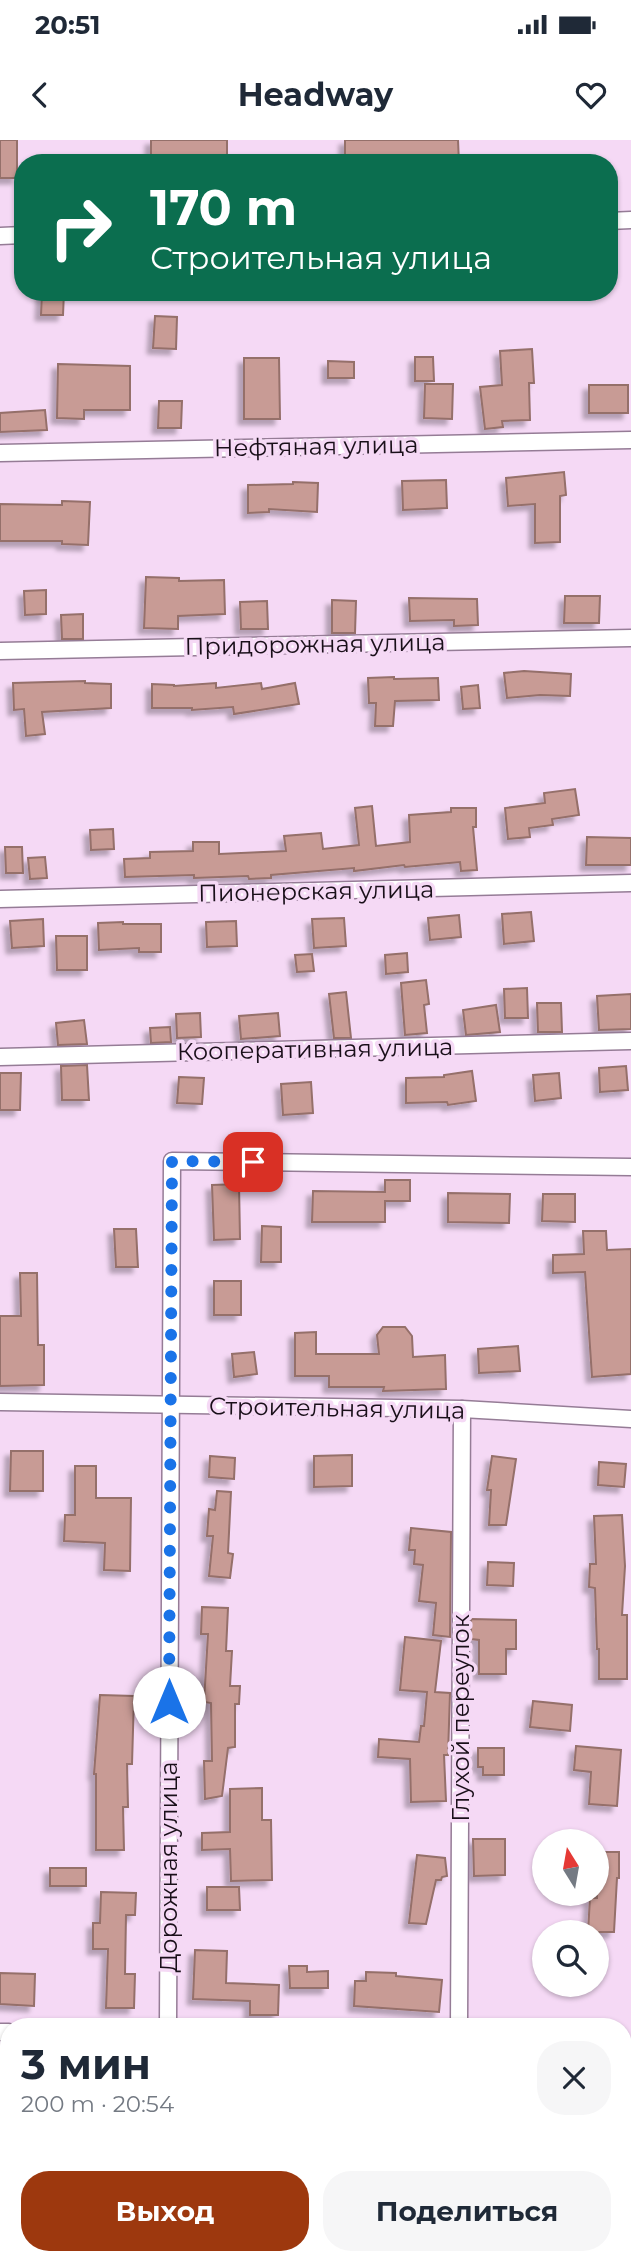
<!DOCTYPE html>
<html lang="ru">
<head>
<meta charset="utf-8">
<style>
  body { margin:0; font-family:Montserrat,sans-serif; background:#f6f6f7; color:#1f2937; height:100vh; display:flex; flex-direction:column; font-size:26px; white-space:nowrap }
  * { box-sizing:border-box; margin:0 }
  p { font-size:23px; color:#747a83 }
  .icon { flex:none; width:38px; height:38px; fill:none; stroke:currentColor; stroke-width:2; stroke-linecap:round; stroke-linejoin:round }
  .map { position:relative; flex:1; overflow:hidden }
  .details { position:absolute; left:0px; top:1878px; width:632px; height:247px; display:flex; flex-direction:column; background:#fff; border-radius:28px 28px 0 0; box-shadow:0 2px 5px #0004 }
  .details>* { flex:none }
  .banner { position:absolute; left:14px; top:14px; width:604px; height:147px; border-radius:28px; box-shadow:0 2px 5px #0004; background:#0b6e4f; color:#fff; overflow:hidden }
  .needle { width:46px; rotate:349deg }
  .tools { position:absolute; left:532px; top:1689px; display:grid; gap:14px }
  .tools a { display:grid; place-items:center; width:77px; height:77px; border-radius:50%; background:#fff; box-shadow:0 2px 5px #0004; font-size:35px }
  .pin { position:absolute; display:grid; place-items:center; width:60px; height:60px; color:#fff; margin:-30px; border-radius:14px; box-shadow:0 4px 10px #0006 }
  .me { position:absolute; width:77px; margin:-38px; rotate:0deg; stroke-linejoin:round; filter:drop-shadow(0 0 5px #0008) }
  .turn { display:flex; align-items:center; gap:24px; height:147px; padding:0 21px; font-size:32px }
  .turn .icon { width:91px; height:91px; stroke-width:2.5 }
  .turn b { display:block; font-size:49px; line-height:60px }
  .round { display:grid; place-items:center; flex:none; width:74px; height:74px; border-radius:28px; background:#f6f6f7 }
  .summary { display:flex; align-items:center; justify-content:space-between; height:119px; padding:0 21px }
  h1 { font-size:42px; font-weight:700; line-height:52px }
  .primary-button { display:flex; gap:14px; margin-top:auto; padding:14px 21px }
  .primary-button a { flex:1; height:80px; border-radius:28px; background:#9d380e; color:#fff; font-size:28px; font-weight:700; line-height:80px; text-align:center }
  .primary-button a+a { background:#f6f6f7; color:#1f2937 }
  .status { display:flex; justify-content:space-between; align-items:center; height:49px; padding:0 35px; background:#fff; direction:ltr }
  .status svg { height:19px; fill:currentColor }
  header { display:flex; justify-content:space-between; align-items:center; height:91px; padding:0 21px; background:#fff; font-size:32px; font-weight:700 }
  .map>svg:first-child { display:block }
  .building { fill:#c89b95; stroke:#956f6a; stroke-width:2; filter:url(#shadow) }
  .lines { fill:none; stroke-linecap:round; stroke-linejoin:round }
  .minor-casing { stroke:#957c96; stroke-width:19 }
  .minor { stroke:#fff; stroke-width:16 }
  .route { stroke:#1a73e8; stroke-width:12; stroke-dasharray:0 21.6 }
  .labels { text-anchor:middle; dominant-baseline:central; stroke-width:7; stroke-linejoin:round; paint-order:stroke }
  .street-label { font-size:24px; fill:#190f19; stroke:#f5d9f5 }
</style>
</head>
<body>
<div class="status"><b>20:51</b><svg viewBox="0 0 49 12"><path d="M0 12V9h3v3zM5 12V6h3v6zM10 12V3h3v9zM15 12V0h3v12zM26 1h20v11H26zM47 4h2v5h-2z"/></svg></div>
<header><svg class="icon" aria-label="back" viewBox="0 0 24 24"><path d="M15 5l-7 7 7 7"/></svg>Headway<svg class="icon" aria-label="heart" viewBox="0 0 24 24"><path d="M12 20l-8-8c-3-5 5-10 8-4 3-6 11-1 8 4z"/></svg></header>
<div class="map">
<svg width="631" height="2124" viewBox="0 0 631 2124">
  <defs>
    <filter id="shadow"><feDropShadow dx="-5.5" dy="5.5" stdDeviation="2" flood-color="#0004"/></filter>
  </defs>
  <rect width="100%" height="100%" fill="#f5d9f5"/>
  <g class="building">
    <rect x="0" y="0" width="17" height="38"/>
    <rect x="151" y="0" width="76" height="23"/>
    <polygon points="345,0 458,0 459,23 345,23"/>
    <polygon points="42,152 64,152 63,175 41,175"/>
    <polygon points="155,176 177,177 176,209 153,208"/>
    <polygon points="532,209 534,243 529,243 530,280 502,281 503,287 485,289 480,247 502,245 500,211"/>
    <polygon points="415,217 433,217 434,241 415,241"/>
    <polygon points="244,218 279,218 280,279 244,279"/>
    <polygon points="328,221 354,222 354,238 328,238"/>
    <polygon points="58,224 130,226 130,270 84,270 84,279 57,278"/>
    <polygon points="425,244 453,244 452,279 424,278"/>
    <rect x="589" y="245" width="39" height="28"/>
    <polygon points="159,261 182,261 181,288 158,288"/>
    <polygon points="45,270 47,290 0,292 0,273"/>
    <polygon points="564,332 566,355 560,356 560,402 535,403 535,364 508,366 506,338"/>
    <polygon points="446,340 447,368 403,370 402,341"/>
    <polygon points="293,342 318,343 317,372 269,369 269,372 248,373 248,345 293,344"/>
    <polygon points="62,361 90,362 88,405 62,404 62,401 0,401 0,364 62,365"/>
    <polygon points="146,437 179,438 179,441 224,440 225,474 178,476 178,489 144,488"/>
    <polygon points="46,450 46,474 25,475 24,451"/>
    <polygon points="565,456 600,456 599,483 564,483"/>
    <polygon points="409,458 477,459 478,485 454,486 454,480 410,481"/>
    <polygon points="332,460 356,461 355,493 332,493"/>
    <polygon points="267,461 268,489 241,489 240,462"/>
    <polygon points="83,474 83,499 62,499 61,475"/>
    <polygon points="524,531 571,534 570,556 540,555 507,558 504,533"/>
    <polygon points="394,537 394,539 438,538 439,560 395,561 393,586 375,586 376,563 369,563 368,538"/>
    <polygon points="85,541 85,543 111,544 111,568 42,572 45,594 26,596 24,569 14,570 13,543"/>
    <polygon points="216,543 216,548 261,543 262,549 295,543 299,564 234,574 233,567 192,570 192,568 152,568 152,544 174,545 174,546"/>
    <polygon points="478,545 480,568 463,569 461,547"/>
    <polygon points="575,649 579,675 552,679 553,685 529,688 530,697 508,699 505,668 545,663 544,653"/>
    <polygon points="372,666 376,706 410,702 409,675 451,672 451,668 476,668 476,687 473,687 477,730 461,731 460,722 405,727 404,725 354,731 354,728 271,735 271,738 249,739 248,736 194,738 194,735 125,737 124,719 150,718 150,712 193,711 193,702 219,702 219,714 286,711 284,696 321,693 323,709 359,705 355,668"/>
    <polygon points="113,689 114,709 91,710 90,690"/>
    <polygon points="587,697 631,698 631,725 586,725"/>
    <polygon points="5,707 22,707 23,733 6,733"/>
    <polygon points="45,717 47,738 30,739 28,718"/>
    <polygon points="531,772 534,801 504,804 502,774"/>
    <polygon points="459,775 461,797 430,800 428,778"/>
    <polygon points="344,778 346,806 314,808 312,779"/>
    <polygon points="43,779 44,806 12,808 10,781"/>
    <polygon points="236,781 237,806 207,807 206,782"/>
    <polygon points="123,782 123,784 161,784 161,812 139,812 139,808 99,810 98,783"/>
    <polygon points="56,796 87,796 87,830 57,830"/>
    <polygon points="407,813 408,832 386,834 385,815"/>
    <polygon points="312,814 314,831 297,832 295,815"/>
    <polygon points="426,840 429,864 424,865 427,893 405,895 401,843"/>
    <polygon points="527,848 528,878 505,878 504,849"/>
    <polygon points="346,852 351,898 334,898 329,854"/>
    <polygon points="631,854 631,889 599,890 597,856"/>
    <polygon points="537,863 561,863 562,892 538,892"/>
    <polygon points="496,865 500,892 466,895 463,870"/>
    <polygon points="200,873 201,897 177,898 176,874"/>
    <polygon points="278,873 280,896 241,899 239,876"/>
    <polygon points="84,880 87,904 58,905 56,883"/>
    <polygon points="170,887 171,902 151,903 150,888"/>
    <polygon points="87,925 89,960 62,960 61,926"/>
    <polygon points="626,926 628,950 600,952 599,928"/>
    <polygon points="472,931 476,961 448,965 447,962 406,963 406,938 444,937 444,935"/>
    <polygon points="0,933 21,933 20,970 0,970"/>
    <polygon points="559,933 561,958 535,961 533,935"/>
    <polygon points="179,937 204,938 202,964 177,963"/>
    <polygon points="311,942 313,973 283,975 281,944"/>
    <polygon points="385,1040 410,1040 410,1061 385,1061 385,1082 312,1082 313,1051 385,1052"/>
    <polygon points="239,1044 240,1099 214,1100 212,1045"/>
    <polygon points="448,1053 510,1054 509,1083 448,1082"/>
    <polygon points="543,1054 575,1054 575,1082 542,1081"/>
    <polygon points="262,1086 281,1087 281,1122 261,1122"/>
    <polygon points="114,1089 136,1089 138,1127 116,1127"/>
    <polygon points="583,1091 606,1091 607,1110 631,1109 631,1234 592,1237 585,1132 553,1133 553,1115 584,1114"/>
    <polygon points="20,1133 37,1133 38,1205 44,1205 44,1245 0,1246 0,1176 21,1176"/>
    <rect x="214" y="1141" width="27" height="34"/>
    <polygon points="383,1187 405,1187 412,1196 413,1217 445,1215 446,1249 383,1251 384,1247 329,1247 329,1236 295,1236 295,1193 316,1192 316,1214 379,1214 377,1195"/>
    <polygon points="518,1206 520,1231 479,1233 478,1209"/>
    <polygon points="254,1212 257,1234 234,1237 232,1214"/>
    <polygon points="11,1311 43,1311 43,1351 10,1351"/>
    <polygon points="352,1315 352,1346 314,1347 314,1316"/>
    <polygon points="210,1316 235,1318 234,1339 209,1337"/>
    <polygon points="492,1316 516,1319 506,1385 489,1385 491,1350 487,1350"/>
    <polygon points="599,1322 626,1324 624,1347 598,1345"/>
    <polygon points="75,1326 96,1326 96,1358 131,1358 130,1431 104,1430 105,1403 64,1401 65,1375 75,1375"/>
    <polygon points="217,1351 231,1352 228,1413 233,1414 230,1438 209,1436 213,1396 207,1396 209,1369 215,1370"/>
    <polygon points="622,1375 625,1426 622,1475 627,1475 627,1539 599,1539 599,1509 597,1509 595,1448 589,1447 590,1424 596,1424 594,1376"/>
    <polygon points="411,1388 451,1392 450,1497 433,1495 436,1463 419,1461 423,1425 414,1424 415,1410 409,1410"/>
    <polygon points="488,1422 514,1423 513,1446 487,1445"/>
    <polygon points="202,1467 228,1468 226,1511 232,1511 230,1546 240,1546 239,1564 235,1564 235,1607 228,1608 222,1656 205,1659 204,1621 212,1621 211,1563 204,1562 208,1494 201,1494"/>
    <polygon points="471,1479 516,1480 516,1509 506,1509 506,1534 479,1534 479,1500 471,1499"/>
    <polygon points="405,1497 441,1501 435,1552 450,1553 448,1615 444,1615 446,1661 411,1662 410,1619 378,1617 379,1599 419,1602 421,1586 424,1586 427,1552 400,1550"/>
    <polygon points="100,1555 134,1556 132,1624 127,1624 128,1667 123,1667 124,1710 96,1710 96,1634 94,1634"/>
    <polygon points="533,1561 572,1565 570,1591 530,1587"/>
    <polygon points="576,1606 621,1610 617,1666 589,1664 591,1632 574,1630"/>
    <polygon points="478,1608 504,1608 504,1635 483,1635 483,1627 478,1627"/>
    <polygon points="262,1648 262,1680 271,1680 272,1740 231,1741 230,1709 202,1710 202,1693 230,1692 230,1649"/>
    <polygon points="473,1699 505,1699 505,1735 474,1736"/>
    <polygon points="597,1712 619,1712 619,1738 617,1738 614,1792 588,1792 590,1758 597,1758"/>
    <polygon points="417,1715 445,1718 447,1736 442,1737 441,1740 436,1740 426,1784 409,1783"/>
    <rect x="50" y="1728" width="36" height="18"/>
    <polygon points="207,1747 239,1747 240,1770 207,1770"/>
    <polygon points="101,1752 136,1753 135,1775 126,1775 125,1834 135,1834 134,1868 106,1868 108,1809 93,1809 93,1783 100,1783"/>
    <polygon points="195,1810 227,1811 226,1843 279,1845 278,1875 250,1875 250,1861 193,1859"/>
    <polygon points="289,1826 307,1826 307,1832 328,1831 328,1848 290,1848"/>
    <polygon points="366,1832 396,1833 396,1836 442,1840 439,1872 354,1866 355,1841 366,1841"/>
    <polygon points="0,1833 35,1834 34,1866 0,1864"/>
  </g>
  <g class="lines">
    <defs>
      <g id="minor">
        <polyline points="609,81 631,80"/>
        <polyline points="0,96 23,95"/>
        <polyline points="0,313 631,300"/>
        <polyline points="0,511 631,498"/>
        <polyline points="0,759 631,743"/>
        <polyline points="0,917 631,901"/>
        <polyline points="0,1262 462,1269 631,1279"/>
        <polyline points="168,1886 172,1021 631,1027"/>
        <polyline points="459,1886 462,1269"/>
        <polyline points="0,1892 9,1892"/>
        <polyline points="623,1910 631,1911"/>
        <polyline points="168,2116 168,2124"/>
      </g>
    </defs>
    <use href="#minor" class="minor-casing"/>
    <use href="#minor" class="minor"/>
  </g>
  <g class="lines">
    <polyline class="route" points="169,1562 172,1021 253,1022"/>
  </g>
  <g class="labels">
    <g class="street-label">
      <text transform="translate(316 306) rotate(-1)">Нефтяная улица</text>
      <text transform="translate(315 504) rotate(-1)">Придорожная улица</text>
      <text transform="translate(316 751) rotate(-1)">Пионерская улица</text>
      <text transform="translate(315 909) rotate(-1)">Кооперативная улица</text>
      <text transform="translate(337 1268) rotate(1)">Строительная улица</text>
      <text transform="translate(460 1578) rotate(-90)">Глухой переулок</text>
      <text transform="translate(168 1727) rotate(-90)">Дорожная улица</text>
    </g>
  </g>
</svg>
<div class="tools">
<a><svg class="needle" viewBox="-14 -14 28 28"><path d="M0-13l5 13h-10z" fill="#e53935"/><path d="M0 13l5-13h-10z" fill="#747a83"/></svg></a>
<a><svg class="icon" aria-label="search" viewBox="0 0 24 24"><circle cx="10" cy="10" r="6"/><path d="M15 15l6 6"/></svg></a>
</div>
<div class="pin" style="left:253px;top:1022px;background:#d93025"><svg class="icon" aria-label="arrive" viewBox="0 0 24 24"><path d="M6 21V4h12l-3 4 3 4H6"/></svg></div>
<svg class="me" style="left:169px;top:1562px" viewBox="-20 -20 40 40"><circle r="19" fill="#fff"/><path d="M0-13L10 11 0 6-10 11z" fill="#1a73e8"/></svg>
<div class="banner">
<div class="turn"><svg class="icon" aria-label="right" viewBox="0 0 24 24"><path d="M7 20v-9h11M14 6l5 5-5 5"/></svg><div><b>170 m</b>Строительная улица</div></div>
</div>
<section class="details">
<div class="summary"><div><h1>3 мин</h1><p>200 m · 20:54</p></div><a class="round"><svg class="icon" aria-label="close" viewBox="0 0 24 24"><path d="M6 6l12 12M18 6L6 18"/></svg></a></div>
<div class="primary-button"><a>Выход</a><a>Поделиться</a></div>
</section>
</div>
</body>
</html>
